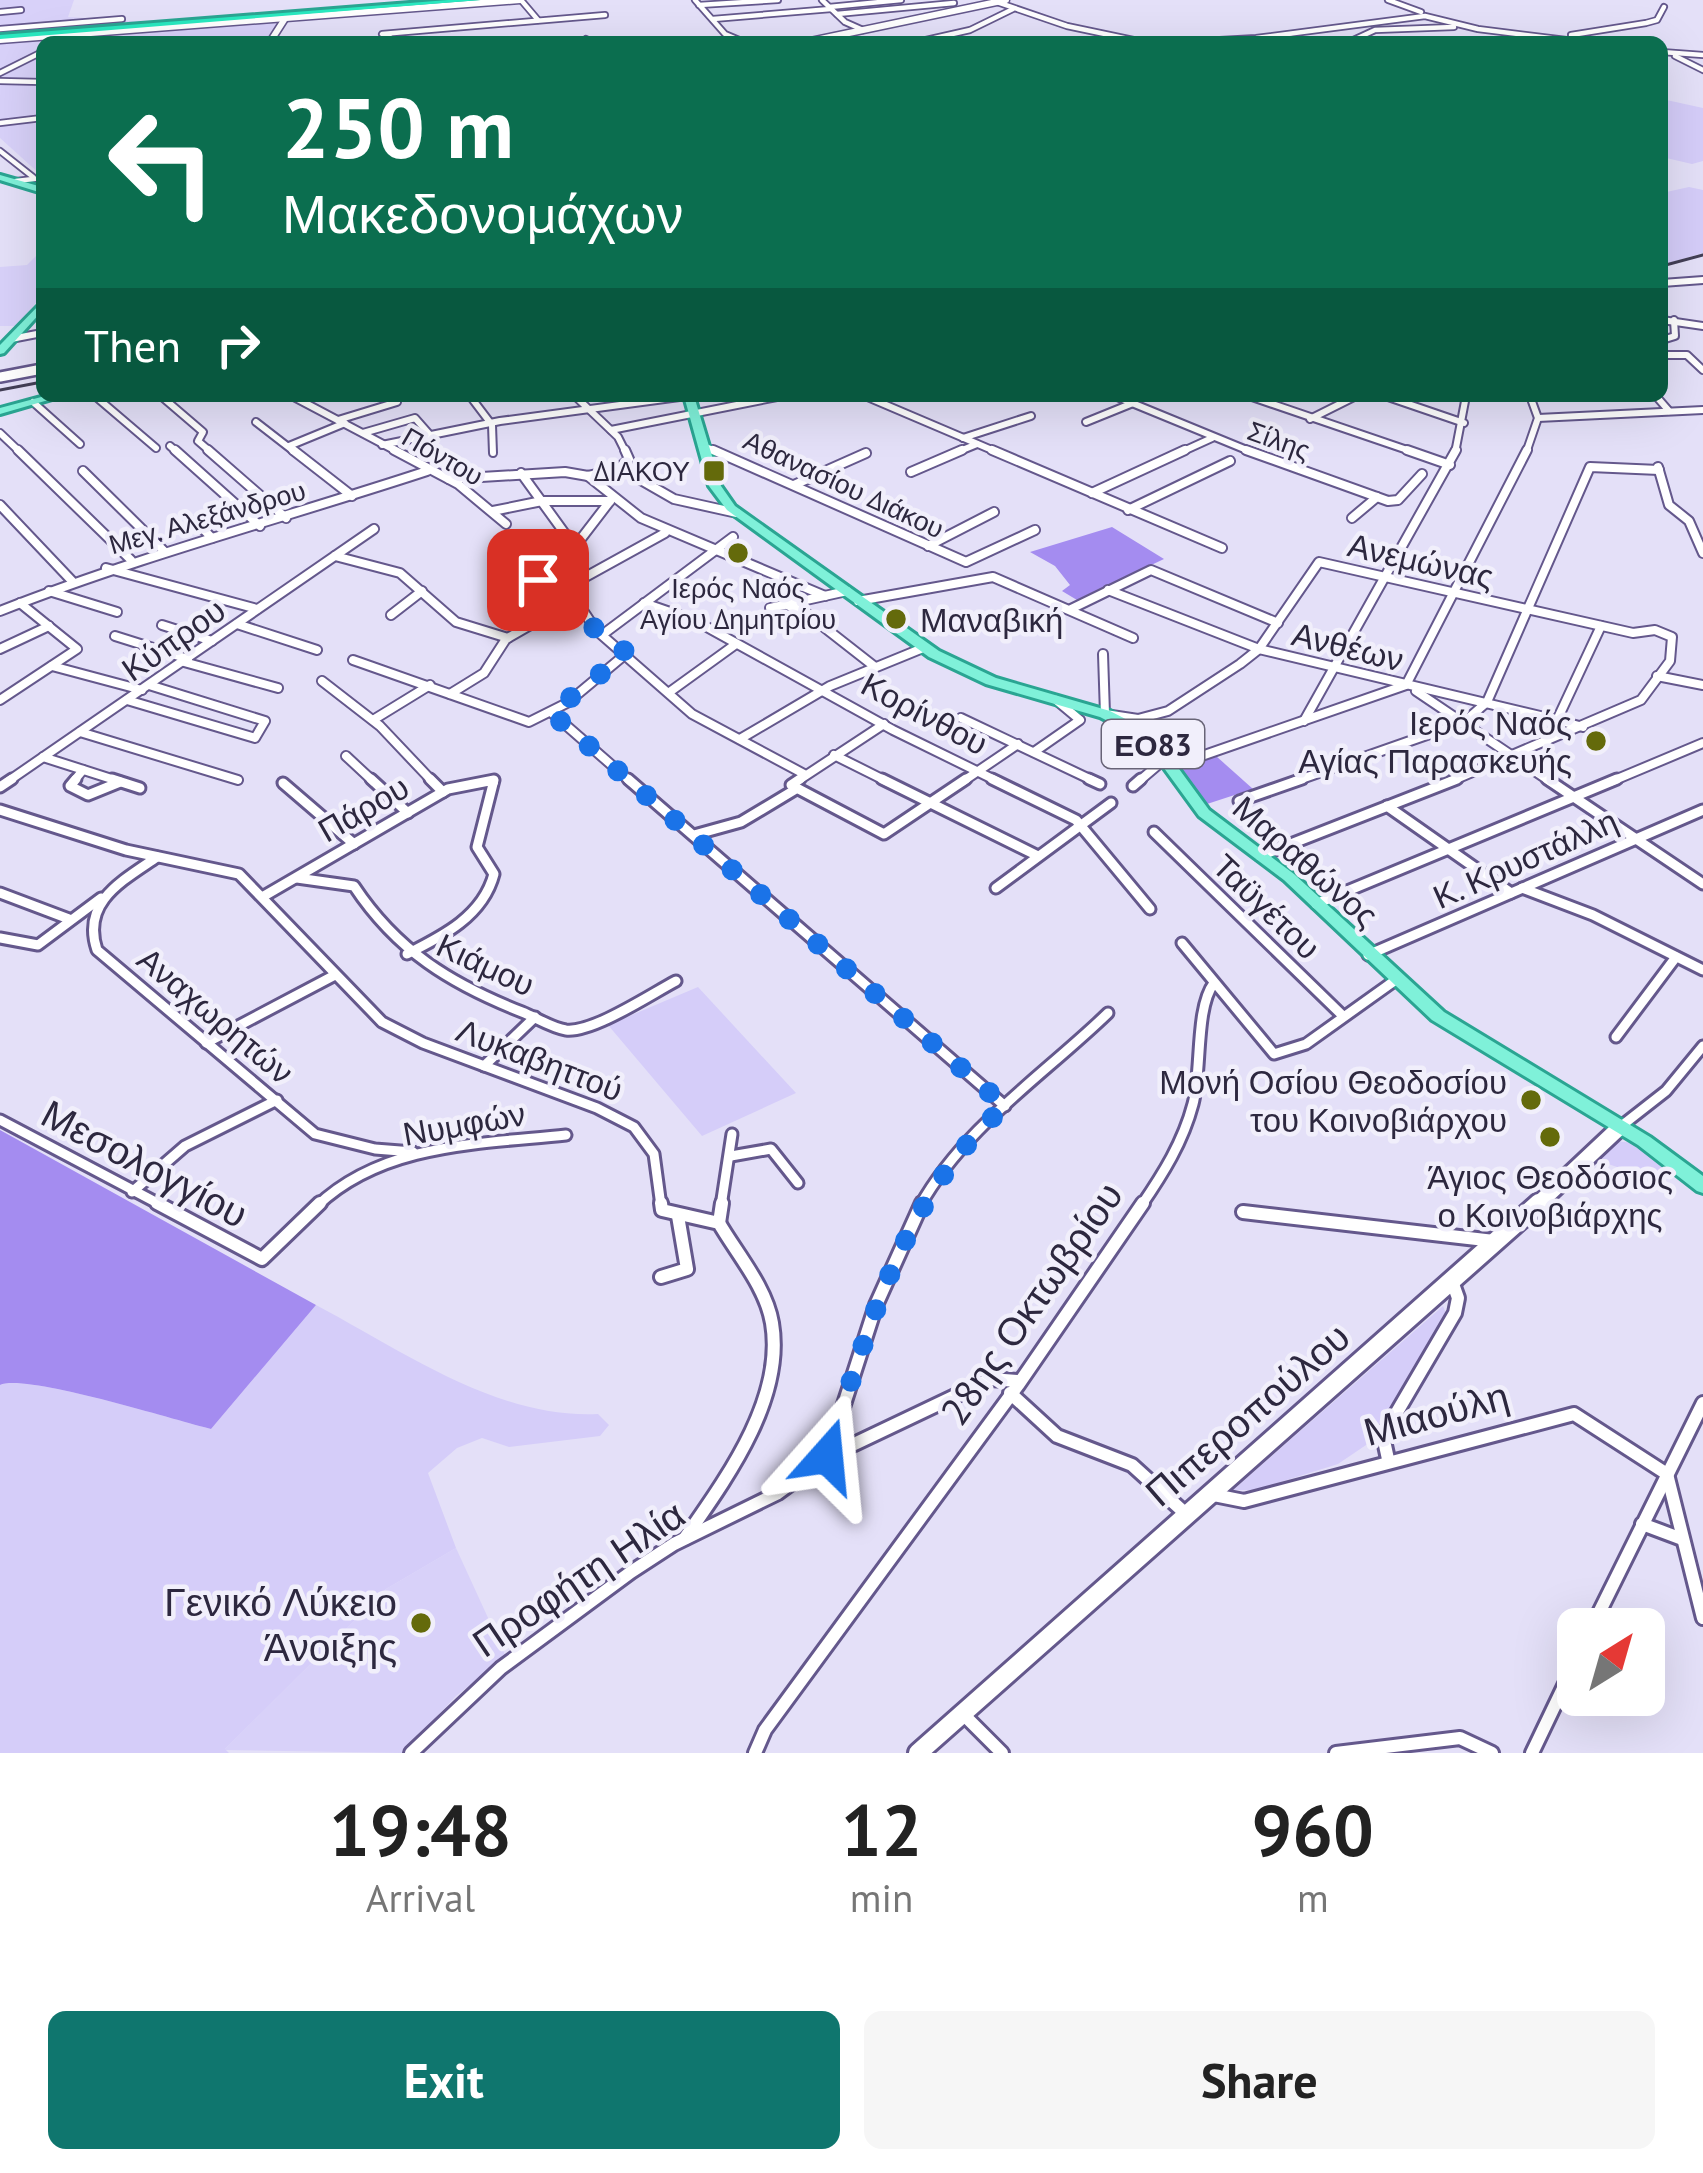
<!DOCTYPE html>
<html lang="en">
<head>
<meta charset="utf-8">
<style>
  body { margin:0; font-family:"PT Sans",sans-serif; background:#f6f6f6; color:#222; height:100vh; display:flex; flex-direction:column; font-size:45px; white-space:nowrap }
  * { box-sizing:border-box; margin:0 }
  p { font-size:39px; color:#767676 }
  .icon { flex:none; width:66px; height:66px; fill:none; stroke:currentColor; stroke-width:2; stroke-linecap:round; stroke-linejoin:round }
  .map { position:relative; height:1753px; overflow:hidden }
  .details { display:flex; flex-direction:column; background:#fff; flex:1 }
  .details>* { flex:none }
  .guide { position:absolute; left:36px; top:36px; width:1632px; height:366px; border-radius:18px; box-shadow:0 12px 48px #0002; background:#0b6e4f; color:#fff; overflow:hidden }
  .needle { width:78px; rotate:37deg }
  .controls { position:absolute; left:1557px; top:1608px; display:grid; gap:24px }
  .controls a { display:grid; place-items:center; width:108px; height:108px; border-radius:18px; background:#fff; box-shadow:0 12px 48px #0002; font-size:60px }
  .pin { position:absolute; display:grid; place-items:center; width:102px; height:102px; color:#fff; margin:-51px; border-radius:24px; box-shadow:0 6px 18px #0006 }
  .me { position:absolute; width:132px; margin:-66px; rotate:18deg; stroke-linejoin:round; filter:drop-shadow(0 0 9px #0008) }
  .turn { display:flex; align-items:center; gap:42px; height:252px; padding:0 48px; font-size:54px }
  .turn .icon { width:156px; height:156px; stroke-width:2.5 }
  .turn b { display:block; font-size:84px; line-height:102px }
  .then { display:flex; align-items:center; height:114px; padding:0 48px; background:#0003; gap:24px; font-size:45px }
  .eta { display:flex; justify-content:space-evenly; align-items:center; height:204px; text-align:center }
  .eta b { font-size:72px; font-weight:600; line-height:84px }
  .cta { display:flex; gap:24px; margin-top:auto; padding:24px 48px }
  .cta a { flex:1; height:138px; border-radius:18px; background:#0f766e; color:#fff; font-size:48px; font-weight:600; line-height:138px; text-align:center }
  .cta a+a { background:#f6f6f6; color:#222 }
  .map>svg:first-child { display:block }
  .built { fill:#d8d1f9 }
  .green { fill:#d5cdf9 }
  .forest { fill:#a48cf0 }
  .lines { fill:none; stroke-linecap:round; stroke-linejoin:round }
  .street-far4-casing { stroke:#64588c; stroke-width:8 }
  .street-far3-casing { stroke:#64588c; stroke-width:10 }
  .street-far2-casing { stroke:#64588c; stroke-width:12 }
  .street-far1-casing { stroke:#64588c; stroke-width:15 }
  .street-casing { stroke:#64588c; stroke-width:18 }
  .secondary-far3-casing { stroke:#64588c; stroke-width:9 }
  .secondary-far2-casing { stroke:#64588c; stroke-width:14 }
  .secondary-far1-casing { stroke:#64588c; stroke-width:21 }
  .secondary-casing { stroke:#64588c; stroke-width:24 }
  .primary-casing { stroke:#2aa592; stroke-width:6 }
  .highway-casing { stroke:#2aa592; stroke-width:6 }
  .street-far4 { stroke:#fff; stroke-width:4.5 }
  .street-far3 { stroke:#fff; stroke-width:6 }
  .street-far2 { stroke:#fff; stroke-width:8 }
  .street-far1 { stroke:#fff; stroke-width:9 }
  .street { stroke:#fff; stroke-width:12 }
  .secondary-far3 { stroke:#fff; stroke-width:6 }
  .secondary-far2 { stroke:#fff; stroke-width:9 }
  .secondary-far1 { stroke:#fff; stroke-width:15 }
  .secondary { stroke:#fff; stroke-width:18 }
  .primary { fill:#7ff1d9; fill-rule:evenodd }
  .highway { fill:#29e8bf; fill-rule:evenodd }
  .rail { stroke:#433f56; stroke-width:3 }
  .route { stroke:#1a73e8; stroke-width:21; stroke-dasharray:0 37.8 }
  .poi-dot { fill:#646a0b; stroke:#f1effb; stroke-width:4.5 }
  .labels { text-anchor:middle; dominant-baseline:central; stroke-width:9; stroke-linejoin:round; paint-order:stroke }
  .far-street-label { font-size:27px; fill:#2d283f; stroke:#f1effb }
  .far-poi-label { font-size:27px; fill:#2d283f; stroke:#f1effb; text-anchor:end }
  .shield { fill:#f1effb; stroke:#686477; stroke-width:3 }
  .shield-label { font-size:30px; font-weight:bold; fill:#2d283f }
  .street-label { font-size:33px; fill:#2d283f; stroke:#f1effb }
  .poi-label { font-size:33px; fill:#2d283f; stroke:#f1effb; text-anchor:end }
  .near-street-label { font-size:39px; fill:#2d283f; stroke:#f1effb }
  .near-poi-label { font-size:39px; fill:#2d283f; stroke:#f1effb; text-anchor:end }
</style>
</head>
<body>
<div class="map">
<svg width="1703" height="1753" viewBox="0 0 1703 1753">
  <rect width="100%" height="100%" fill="#e4e0f8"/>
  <g class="built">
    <polygon points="0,0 74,0 68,17 131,21 283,18 266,42 42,42 42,176 0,138"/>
    <polygon points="37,255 42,255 42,296 16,326 0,326 0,267 27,265"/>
    <polygon points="456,1548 506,1657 456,1696 403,1753 224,1750 386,1589"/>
  </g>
  <g class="green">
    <polygon points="1662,99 1703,108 1703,161 1692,164 1662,157"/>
    <polygon points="1689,187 1703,190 1703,253 1662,265 1662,193"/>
    <polygon points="698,987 796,1093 702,1136 608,1025"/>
    <polygon points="1615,1141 1634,1143 1671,1171 1632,1172 1593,1159"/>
    <path d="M316,1305C403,1351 497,1419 598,1414L609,1425L600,1436L509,1447L482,1438L457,1448L428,1473L456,1548L386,1589L225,1749L229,1753H0V1385C25,1373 174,1420 211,1429Z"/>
    <polygon points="1443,1306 1446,1313 1437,1339 1369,1443 1338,1464 1255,1490 1233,1490"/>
  </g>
  <g class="forest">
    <polygon points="1112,527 1164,559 1077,600 1062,591 1070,585 1055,566 1030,552"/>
    <polygon points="1216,756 1253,789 1207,804 1181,769"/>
    <path d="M0,1130L316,1305L211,1429C174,1420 25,1373 0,1385Z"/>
  </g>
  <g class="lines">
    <defs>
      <g id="street-far4">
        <polyline points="521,0 538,20"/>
        <polyline points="695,0 725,34 744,42"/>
        <polyline points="822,0 845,22 863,30"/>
        <polyline points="1388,0 1421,12"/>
        <polyline points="997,2 1067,26 1143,42"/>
        <polyline points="699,5 778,0"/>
        <polyline points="829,7 901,0"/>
        <polyline points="0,12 21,10"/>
        <polyline points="837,14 954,3"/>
        <polyline points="713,19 831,9"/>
        <polyline points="0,29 122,19"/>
        <polyline points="1571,35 1646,23 1657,20 1664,7"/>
        <polyline points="1286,37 1312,42"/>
        <polyline points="586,39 591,42"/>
        <polyline points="401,42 382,34 605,15"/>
        <polyline points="917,42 970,30 1013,9"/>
        <polyline points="1183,42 1256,38 1425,16 1478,29 1583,42"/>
        <polyline points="1349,42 1375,30 1454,27"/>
        <polyline points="1662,52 1703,55"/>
        <polyline points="1675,56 1703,70"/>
        <polyline points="0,73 42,52"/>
        <polyline points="0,81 42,82"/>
        <polyline points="0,123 42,118"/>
        <polyline points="0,151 33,177"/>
        <polyline points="16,181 42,178"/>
      </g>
      <g id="street-far3">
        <polyline points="1662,283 1703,280"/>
        <polyline points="1662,320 1703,326"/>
        <polyline points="11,339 42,333"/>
        <polyline points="1662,340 1675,336 1674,320"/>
        <polyline points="1662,355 1687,355 1703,370"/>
        <polyline points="95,396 156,448"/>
        <polyline points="161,396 203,432 198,441 212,453"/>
        <polyline points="292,396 400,453"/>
        <polyline points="470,396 492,425 493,453"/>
        <polyline points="575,396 618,437 626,453"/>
        <polyline points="865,396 999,453"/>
        <polyline points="1115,396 1254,453"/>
        <polyline points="1249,396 1416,453"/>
        <polyline points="1385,396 1464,423"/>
        <polyline points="1656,396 1669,411"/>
        <polyline points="33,402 80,444"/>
        <polyline points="1538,418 1703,410"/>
        <polyline points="1310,419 1356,396"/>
        <polyline points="338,420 397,402"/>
        <polyline points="256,422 296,453"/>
        <polyline points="1086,422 1133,403"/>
        <polyline points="611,430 782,396"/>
        <polyline points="0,433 21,453"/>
        <polyline points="363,433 415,418 430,435"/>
        <polyline points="963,438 1031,416"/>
        <polyline points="382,445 500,421 687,396"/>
        <polyline points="701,445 720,453"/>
        <polyline points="170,446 178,453"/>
        <polyline points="289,446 345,423"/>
        <polyline points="955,453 977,444"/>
        <polyline points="1179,453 1212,438"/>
        <polyline points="1455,453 1466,396"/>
        <polyline points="1526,453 1538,418 1530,396"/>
      </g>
      <g id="street-far2">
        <polyline points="18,450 131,560"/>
        <polyline points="175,450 260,526"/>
        <polyline points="208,450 286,518"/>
        <polyline points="293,450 352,496"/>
        <polyline points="394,450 458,484 506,524"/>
        <polyline points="713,450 966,562 1035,530"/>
        <polyline points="992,450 1222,548"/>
        <polyline points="1246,450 1388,501 1398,500 1422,474"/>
        <polyline points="1407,450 1450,465"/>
        <polyline points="1658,467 1669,505 1689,521 1703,553"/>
        <polyline points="620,468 674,499 737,513"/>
        <polyline points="83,471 164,551"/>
        <polyline points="911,472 962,450"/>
        <polyline points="521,473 571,542 578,542"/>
        <polyline points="588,476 641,518 825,596"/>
        <polyline points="449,479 565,472 588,476 617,470 629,459 625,450"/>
        <polyline points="794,485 866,453"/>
        <polyline points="1092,493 1185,450"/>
        <polyline points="0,505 72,581"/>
        <polyline points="1128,510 1230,461"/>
        <polyline points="493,511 542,501 610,501"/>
        <polyline points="1352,518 1377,497"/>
        <polyline points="195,521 212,538"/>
        <polyline points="577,544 610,501"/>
        <polyline points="928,546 994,512"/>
        <polyline points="335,556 400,573 456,622 508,638"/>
        <polyline points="503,566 578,603 596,630 692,714 804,774"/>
        <polyline points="106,568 257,609"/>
        <polyline points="1108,590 1259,649 1557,720 1546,744"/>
        <polyline points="49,591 117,612"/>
        <polyline points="560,591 665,533"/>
        <polyline points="858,601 993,577 1133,638"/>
        <polyline points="644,603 696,621 893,730 999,782"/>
        <polyline points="787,605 806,613 875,667"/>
        <polyline points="770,608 847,591"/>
        <polyline points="1071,609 1151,570 1278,623"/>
        <path d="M0,611C140,556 284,518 427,471"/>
        <polyline points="391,615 422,591"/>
        <polyline points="237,624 317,650"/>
        <polyline points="162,625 212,641"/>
        <polyline points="602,635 733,537"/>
        <polyline points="115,636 188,659"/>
        <polyline points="0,649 49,626"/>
        <polyline points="1103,654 1105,714 1138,719 1168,711 1240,664 1259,649 1319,562 1633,633 1655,630 1672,637 1670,661 1641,700 1449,782"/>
        <polyline points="353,660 529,722 567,703 627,653"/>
        <polyline points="184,662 278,688"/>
        <polyline points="52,666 142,690"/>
        <polyline points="1657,676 1703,685"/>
        <polyline points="322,681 380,726 433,782"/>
        <polyline points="671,691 736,644"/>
        <polyline points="1416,691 1551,782"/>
        <polyline points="450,694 484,673 506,639 574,600"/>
        <polyline points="0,700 77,649 20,603"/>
        <polyline points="127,700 255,738 265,721 149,685"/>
        <polyline points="552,713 631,782"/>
        <polyline points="961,718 1096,782"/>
        <polyline points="373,720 430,685"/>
        <polyline points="1304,721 1456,450"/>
        <polyline points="1583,727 1557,720 1601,626"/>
        <polyline points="80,732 238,780"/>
        <polyline points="740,739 830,686 923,648"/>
        <polyline points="1034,752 1080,720 1056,700"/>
        <polyline points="834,755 888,782"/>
        <polyline points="346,756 374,782"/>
        <polyline points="43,757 121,782"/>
        <polyline points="1170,767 1406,685 1527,450"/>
        <polyline points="7,782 374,529"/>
        <polyline points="73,782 83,770"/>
        <polyline points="484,782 494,782"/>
        <polyline points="796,782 884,724"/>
        <polyline points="962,782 1018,744"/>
        <polyline points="1138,782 1165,759"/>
        <polyline points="1293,782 1464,722 1487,702 1590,467 1659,470"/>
        <polyline points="1610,782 1703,743"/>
      </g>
      <g id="street-far1">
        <polyline points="76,779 70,786 88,795 120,782"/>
        <polyline points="112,779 140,788"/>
        <polyline points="371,779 408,813"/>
        <polyline points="430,779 443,792"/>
        <polyline points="628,779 1005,1106"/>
        <polyline points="800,779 791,785 884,834 966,779"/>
        <polyline points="882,779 1036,855"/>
        <polyline points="992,779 1076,820 1150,909"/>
        <polyline points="1089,779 1100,784"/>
        <polyline points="1547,779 1703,884"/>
        <polyline points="283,783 354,844"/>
        <polyline points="1133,786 1141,779"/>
        <polyline points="0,787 12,779"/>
        <polyline points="1239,801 1302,779"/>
        <polyline points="1387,806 1511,893"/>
        <polyline points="0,810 126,850 239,874 382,1022 423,1043 597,1108 634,1127 654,1154 661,1206"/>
        <polyline points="1154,832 1343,1016"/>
        <polyline points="694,835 741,822 796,789"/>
        <polyline points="1260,856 1457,779"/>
        <path d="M157,857C122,881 81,902 97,950L315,1134L375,1149L413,1152"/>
        <path d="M297,878L354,886C397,951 451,984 522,1012C535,1017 552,1028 566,1030C593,1033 651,994 676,981"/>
        <polyline points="996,888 1111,803"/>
        <polyline points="1522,888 1593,915 1703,970"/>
        <polyline points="0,893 69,919"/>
        <path d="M264,896L448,789L494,780L477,847L494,874C483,916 443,936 407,954"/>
        <polyline points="1316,904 1617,779"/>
        <polyline points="0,938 38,945 101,898"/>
        <polyline points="1182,943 1274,1054 1306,1044 1397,979"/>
        <polyline points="1368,955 1703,810"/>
        <polyline points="1616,1037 1676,957"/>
        <polyline points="206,1043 335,975"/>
        <polyline points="484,1066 535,1017"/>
        <polyline points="0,1120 163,1206"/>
        <polyline points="1620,1127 1666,1091 1703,1046"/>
        <polyline points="731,1156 771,1149 798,1183"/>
        <polyline points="132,1192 185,1146 277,1100"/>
        <path d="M317,1206C383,1143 481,1144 566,1135"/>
        <polyline points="721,1206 732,1134"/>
        <path d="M920,1206C964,1127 1044,1075 1108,1013"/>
        <path d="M1141,1206C1163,1174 1183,1142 1193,1104C1202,1071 1195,1008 1214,983"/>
      </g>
      <g id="street">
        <polyline points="157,1203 262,1259 320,1203"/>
        <path d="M661,1203L662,1210L719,1223C737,1254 766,1287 772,1323C785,1399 726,1479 685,1538"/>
        <polyline points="1243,1212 1494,1241"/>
        <polyline points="719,1223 722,1203"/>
        <polyline points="661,1277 687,1269 678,1216"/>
        <polyline points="1010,1393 1057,1436 1132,1465 1186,1514"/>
        <polyline points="827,1457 991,1379 1017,1381"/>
        <polyline points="1388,1459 1383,1436 1455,1313 1458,1298 1453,1284"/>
        <polyline points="1209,1494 1244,1501 1574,1414 1667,1474 1703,1618"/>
        <polyline points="1642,1524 1682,1539"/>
        <polyline points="1591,1629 1703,1403"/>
        <polyline points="964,1715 1002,1753"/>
        <polyline points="411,1753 501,1668 631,1572 674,1544 778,1493 827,1457 876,1305 922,1203"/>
        <polyline points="755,1753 765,1730 1018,1385 1143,1203"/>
        <polyline points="1336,1753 1460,1738 1492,1753"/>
        <polyline points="1532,1753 1578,1657"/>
      </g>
      <g id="secondary-far3">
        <polyline points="0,40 520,0"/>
        <polyline points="270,42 286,17"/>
        <polyline points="806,42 1006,0"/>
      </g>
      <polyline id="secondary-far2" points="0,377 42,369"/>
      <polyline id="secondary-far1" points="1536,1206 1620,1127"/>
      <polyline id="secondary" points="918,1753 1539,1203"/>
      <g id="primary">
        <polygon points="0,175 42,187 42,193 0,180"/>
        <polygon points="42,302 42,311 4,353 0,354 0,345"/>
        <polygon points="45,396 62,396 0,414 0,408"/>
        <polygon points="684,396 694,396 721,486 735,506 939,651 996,678 1110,711 1143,728 1163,747 1209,810 1294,874 1444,1012 1650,1137 1703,1176 1703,1193 1697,1191 1638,1145 1432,1020 1284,880 1199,816 1153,753 1133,734 1100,717 986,684 929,657 727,510 709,486"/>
      </g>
      <polygon id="highway" points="448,0 480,0 0,39 0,35"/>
    </defs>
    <use href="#street-far4" class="street-far4-casing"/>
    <use href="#street-far3" class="street-far3-casing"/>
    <use href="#street-far2" class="street-far2-casing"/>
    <use href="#street-far1" class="street-far1-casing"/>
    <use href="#street" class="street-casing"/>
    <use href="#secondary-far3" class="secondary-far3-casing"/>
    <use href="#secondary-far2" class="secondary-far2-casing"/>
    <use href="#secondary-far1" class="secondary-far1-casing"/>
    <use href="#secondary" class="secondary-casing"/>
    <use href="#primary" class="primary-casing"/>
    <use href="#highway" class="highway-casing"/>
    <use href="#street-far4" class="street-far4"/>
    <use href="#street-far3" class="street-far3"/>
    <use href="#street-far2" class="street-far2"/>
    <use href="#street-far1" class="street-far1"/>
    <use href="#street" class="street"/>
    <use href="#secondary-far3" class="secondary-far3"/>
    <use href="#secondary-far2" class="secondary-far2"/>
    <use href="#secondary-far1" class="secondary-far1"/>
    <use href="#secondary" class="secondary"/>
    <use href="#primary" class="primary"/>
    <use href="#highway" class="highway"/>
    <g class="rail">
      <polyline points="1662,266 1703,255"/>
      <polyline points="0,390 42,382"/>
    </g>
  </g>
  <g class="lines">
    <path class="route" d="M538,580L578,603L593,627L627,653L551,713L1005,1106C902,1196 868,1331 827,1456"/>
  </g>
  <g class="poi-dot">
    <rect x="702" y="459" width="24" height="24" rx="6"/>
    <circle cx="738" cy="553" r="12"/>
    <circle cx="896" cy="619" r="12"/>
    <circle cx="1596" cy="741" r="12"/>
    <circle cx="1531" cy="1100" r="12"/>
    <circle cx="1550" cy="1137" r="12"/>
    <circle cx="421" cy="1623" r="12"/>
  </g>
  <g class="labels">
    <g class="far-street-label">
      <text transform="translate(1279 440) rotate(20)">Σίλης</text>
      <text transform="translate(443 456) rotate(30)">Πόντου</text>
      <text transform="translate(844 484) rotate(25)">Αθανασίου Διάκου</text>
      <text transform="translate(207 517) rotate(-16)">Μεγ. Αλεξάνδρου</text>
    </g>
    <g class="far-poi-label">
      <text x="690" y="471">ΔΙΑΚΟΥ</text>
      <text x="738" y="588" text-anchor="middle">Ιερός Ναός<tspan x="738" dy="31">Αγίου Δημητρίου</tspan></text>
    </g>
    <rect class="shield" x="1102" y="720" width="102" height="48" rx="9"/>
    <g class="shield-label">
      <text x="1153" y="744">ΕΟ83</text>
    </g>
    <g class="street-label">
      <text transform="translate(1421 560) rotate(13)">Ανεμώνας</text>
      <text transform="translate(173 639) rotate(-35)">Κύπρου</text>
      <text transform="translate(1348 646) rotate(14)">Ανθέων</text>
      <text transform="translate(925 713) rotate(28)">Κορίνθου</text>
      <text transform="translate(363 808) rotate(-30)">Πάρου</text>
      <text transform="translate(1525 858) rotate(-24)">Κ. Κρυστάλλη</text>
      <text transform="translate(1306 861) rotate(41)">Μαραθώνος</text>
      <text transform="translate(1267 906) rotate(44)">Ταϋγέτου</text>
      <text transform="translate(486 964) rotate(25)">Κιάμου</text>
      <text transform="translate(216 1015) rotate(40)">Αναχωρητών</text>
      <text transform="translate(540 1059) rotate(21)">Λυκαβηττού</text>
      <text transform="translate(464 1123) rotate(-10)">Νυμφών</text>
    </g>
    <g class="poi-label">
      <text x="920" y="619" text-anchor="start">Μαναβική</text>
      <text x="1572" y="722">Ιερός Ναός<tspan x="1572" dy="38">Αγίας Παρασκευής</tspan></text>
      <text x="1507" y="1081">Μονή Οσίου Θεοδοσίου<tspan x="1507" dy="38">του Κοινοβιάρχου</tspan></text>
      <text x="1550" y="1176" text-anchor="middle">Άγιος Θεοδόσιος<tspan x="1550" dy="38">ο Κοινοβιάρχης</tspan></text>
    </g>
    <g class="near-street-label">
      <text transform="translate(145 1163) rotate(28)">Μεσολογγίου</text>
      <text transform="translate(1031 1303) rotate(-55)">28ης Οκτωβρίου</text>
      <text transform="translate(1436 1413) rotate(-15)">Μιαούλη</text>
      <text transform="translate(1247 1414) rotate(-41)">Πιπεροπούλου</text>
      <text transform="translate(578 1578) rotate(-34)">Προφήτη Ηλία</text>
    </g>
    <g class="near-poi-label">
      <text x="397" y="1601">Γενικό Λύκειο<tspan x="397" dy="45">Άνοιξης</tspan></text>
    </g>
  </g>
</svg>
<div class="controls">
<a><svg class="needle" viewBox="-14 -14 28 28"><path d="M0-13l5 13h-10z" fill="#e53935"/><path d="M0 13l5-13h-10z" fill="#767676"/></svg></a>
</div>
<div class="pin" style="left:538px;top:580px;background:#d93025"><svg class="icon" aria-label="arrive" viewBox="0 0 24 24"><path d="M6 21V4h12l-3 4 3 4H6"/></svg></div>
<svg class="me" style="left:827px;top:1456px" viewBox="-20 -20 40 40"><path d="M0-17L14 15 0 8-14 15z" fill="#1a73e8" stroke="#fff" stroke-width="4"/></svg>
<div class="guide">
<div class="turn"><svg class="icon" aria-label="left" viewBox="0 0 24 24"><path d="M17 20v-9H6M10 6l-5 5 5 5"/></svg><div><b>250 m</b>Μακεδονομάχων</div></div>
<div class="then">Then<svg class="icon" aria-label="right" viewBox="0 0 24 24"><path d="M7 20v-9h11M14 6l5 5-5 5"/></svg></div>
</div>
</div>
<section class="details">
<div class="eta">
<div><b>19:48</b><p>Arrival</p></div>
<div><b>12</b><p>min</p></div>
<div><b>960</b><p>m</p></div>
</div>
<div class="cta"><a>Exit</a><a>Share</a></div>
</section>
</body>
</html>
